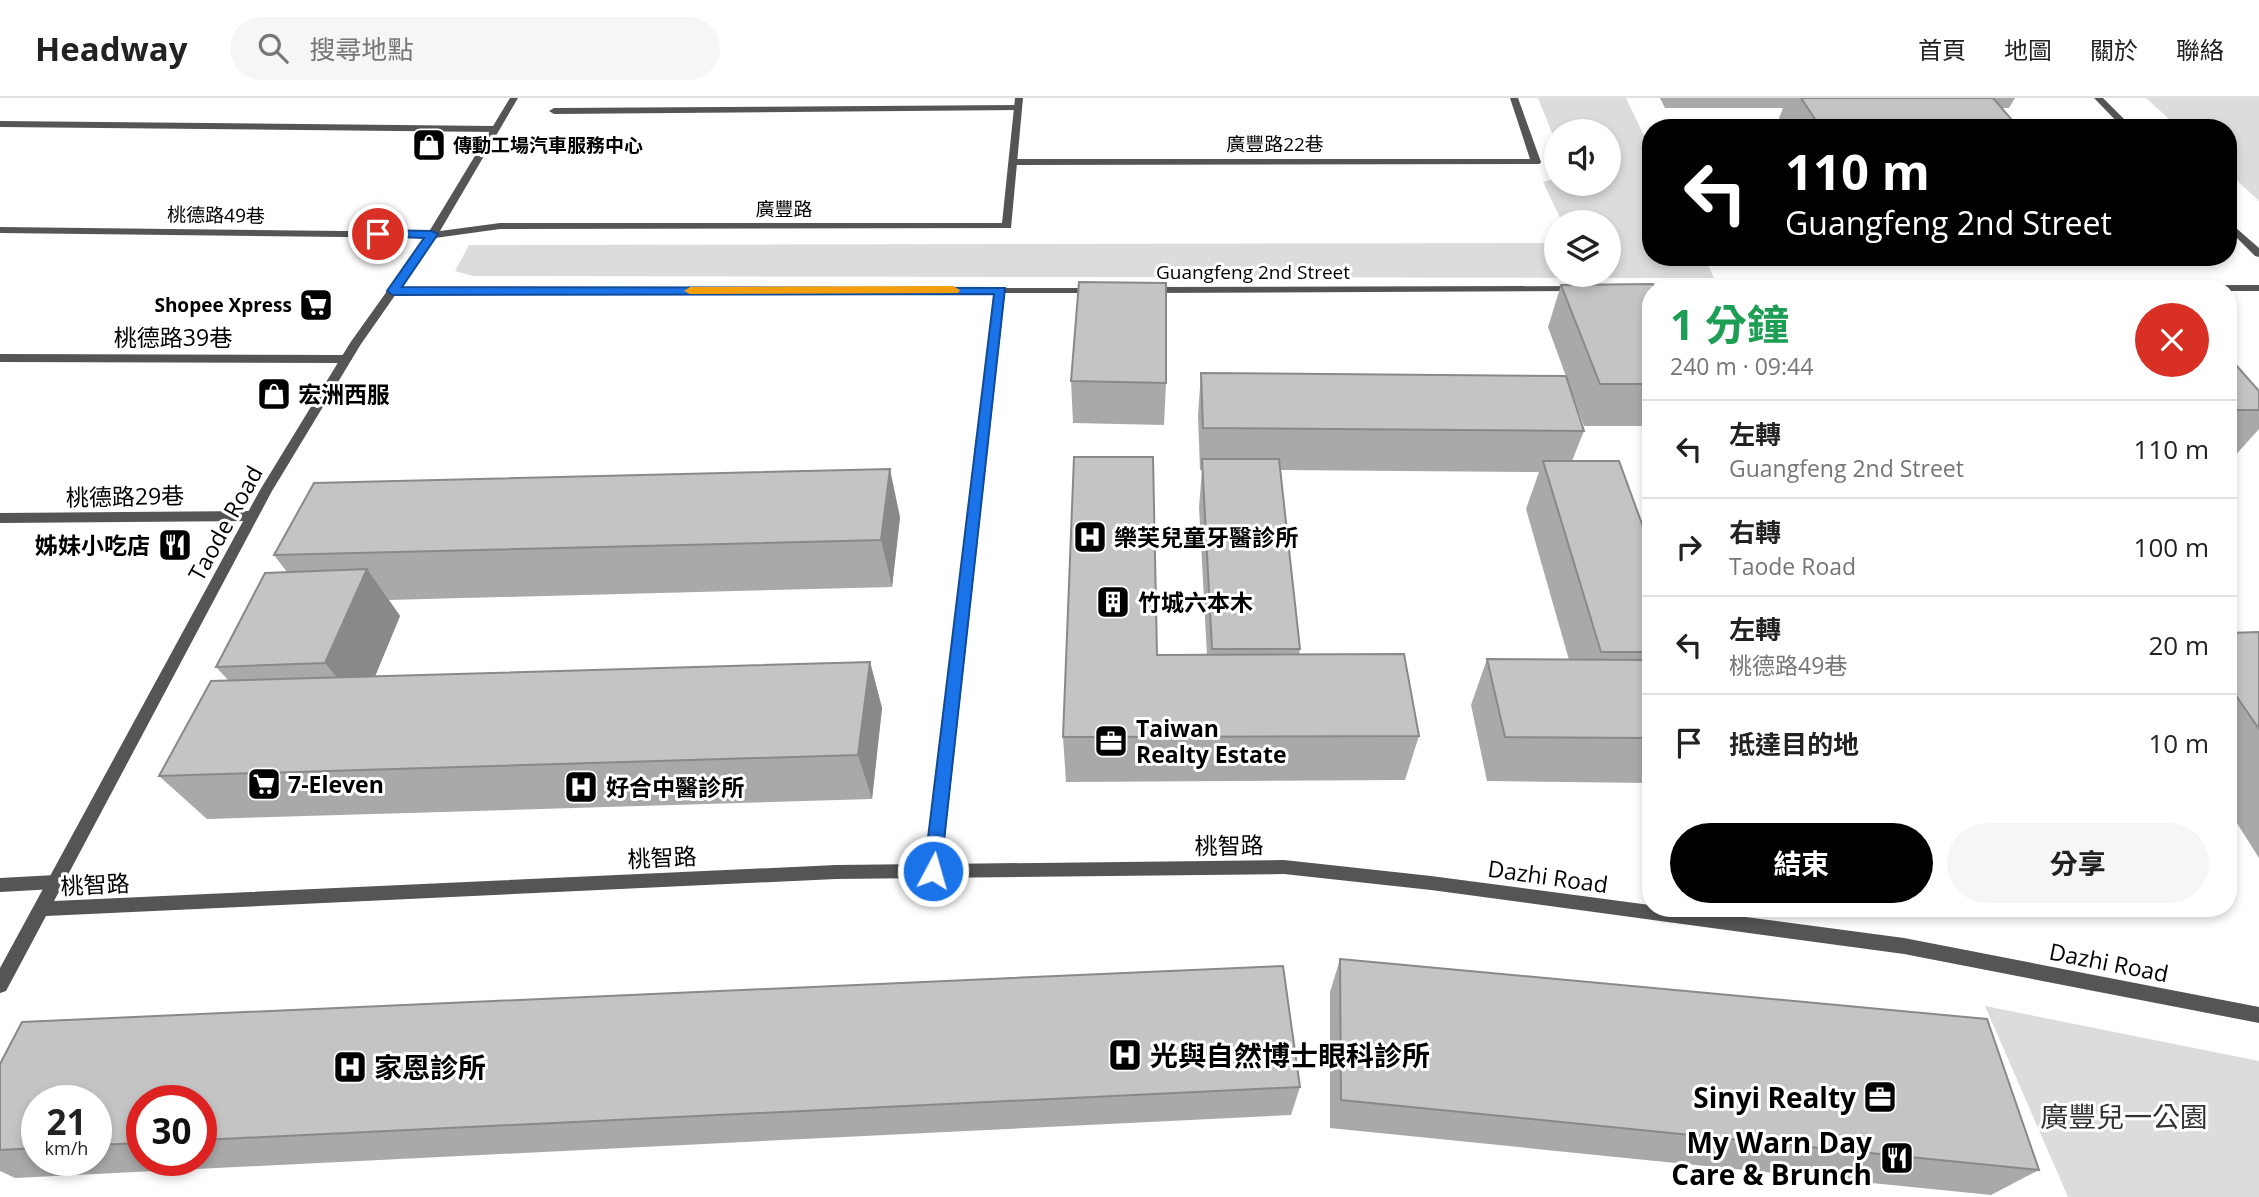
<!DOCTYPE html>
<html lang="zh-TW">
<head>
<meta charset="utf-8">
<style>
  body { margin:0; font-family:"Open Sans","Noto Sans TC",sans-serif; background:#f6f6f6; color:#222; height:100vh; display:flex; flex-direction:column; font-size:26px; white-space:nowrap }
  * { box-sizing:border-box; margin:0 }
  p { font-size:23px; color:#767676 }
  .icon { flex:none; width:38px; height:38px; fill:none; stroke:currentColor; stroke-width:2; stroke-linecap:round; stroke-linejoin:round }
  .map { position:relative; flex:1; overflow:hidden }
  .sheet { position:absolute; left:1642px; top:182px; width:595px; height:637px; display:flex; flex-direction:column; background:#fff; border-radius:28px; box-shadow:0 4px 10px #0003 }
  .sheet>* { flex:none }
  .banner { position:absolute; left:1642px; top:21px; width:595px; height:147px; border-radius:28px; box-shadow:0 4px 10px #0003; background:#000; color:#fff; overflow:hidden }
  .fabs { position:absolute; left:1544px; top:21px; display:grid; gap:14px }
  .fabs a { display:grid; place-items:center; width:77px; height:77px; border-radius:50%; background:#fff; box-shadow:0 4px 10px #0003; font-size:35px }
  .speed { position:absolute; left:21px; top:987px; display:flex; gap:14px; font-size:35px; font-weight:700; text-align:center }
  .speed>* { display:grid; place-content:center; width:91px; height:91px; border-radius:50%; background:#fff; box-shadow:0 4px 10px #0003; line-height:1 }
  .speed small { font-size:18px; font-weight:400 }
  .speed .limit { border:10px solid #d22; background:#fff; color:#111 }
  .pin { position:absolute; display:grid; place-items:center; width:60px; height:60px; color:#fff; margin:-30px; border:4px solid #fff; border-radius:50%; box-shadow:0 2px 7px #0007 }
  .me { position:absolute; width:77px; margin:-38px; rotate:6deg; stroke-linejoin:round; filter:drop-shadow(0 0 5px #0008) }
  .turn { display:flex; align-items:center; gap:24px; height:147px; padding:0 28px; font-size:32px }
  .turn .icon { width:91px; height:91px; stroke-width:2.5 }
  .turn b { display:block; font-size:49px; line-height:60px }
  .round { display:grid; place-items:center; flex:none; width:74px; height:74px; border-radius:37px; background:#f6f6f6 }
  .summary { display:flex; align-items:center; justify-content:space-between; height:119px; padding:0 28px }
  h1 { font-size:42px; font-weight:700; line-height:52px; color:#1e9e55 }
  .cta { display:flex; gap:14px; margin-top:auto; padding:14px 28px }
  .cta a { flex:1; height:80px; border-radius:42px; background:#000; color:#fff; font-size:28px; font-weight:700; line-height:80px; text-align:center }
  .cta a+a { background:#f6f6f6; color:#222 }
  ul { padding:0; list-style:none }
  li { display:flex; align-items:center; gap:21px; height:98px; padding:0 28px; border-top:2px solid #e0e0e0 }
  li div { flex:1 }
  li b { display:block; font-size:26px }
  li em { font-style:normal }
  header { display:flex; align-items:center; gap:42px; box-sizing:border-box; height:98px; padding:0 35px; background:#fff; border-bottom:2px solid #e0e0e0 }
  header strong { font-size:33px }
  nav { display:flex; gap:38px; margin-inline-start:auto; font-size:24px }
  .search { width:490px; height:63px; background:#f6f6f6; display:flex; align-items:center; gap:18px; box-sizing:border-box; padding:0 24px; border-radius:38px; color:#767676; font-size:26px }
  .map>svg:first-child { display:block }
  .green { fill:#dcdcdc }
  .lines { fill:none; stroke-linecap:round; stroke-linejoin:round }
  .service { fill:#555; fill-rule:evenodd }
  .minor { fill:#555; fill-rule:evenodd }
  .wall { fill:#a9a9a9; fill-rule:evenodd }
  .shaded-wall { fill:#898989 }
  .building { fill:#c4c4c4; stroke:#898989; stroke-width:2 }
  .route { fill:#1a73e8; stroke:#114b97; stroke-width:2 }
  .slow { fill:#f59e0b }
  .labels { text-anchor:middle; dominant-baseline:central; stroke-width:6; stroke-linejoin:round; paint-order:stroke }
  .far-street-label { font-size:19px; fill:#000; stroke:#fff }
  .far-poi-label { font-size:19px; font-weight:bold; fill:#000; stroke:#fff; text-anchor:start }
  .street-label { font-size:23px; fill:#000; stroke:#fff }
  .poi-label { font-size:23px; font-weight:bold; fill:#000; stroke:#fff; text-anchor:start }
  .near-poi-label { font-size:28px; font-weight:bold; fill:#000; stroke:#fff; text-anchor:start }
  .near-park-label { font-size:28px; fill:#333; stroke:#fff }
</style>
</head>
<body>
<header>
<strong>Headway</strong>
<div class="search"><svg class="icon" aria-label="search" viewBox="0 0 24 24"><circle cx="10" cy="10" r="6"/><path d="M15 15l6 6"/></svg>搜尋地點</div>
<nav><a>首頁</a><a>地圖</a><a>關於</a><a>聯絡</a></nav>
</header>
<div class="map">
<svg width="2259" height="1099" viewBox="0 0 2259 1099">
  <rect width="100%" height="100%" fill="#fff"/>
  <g class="green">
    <polygon points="1538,0 1626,0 1650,50 1650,159 1704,159 1714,180 473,178 455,173 469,147 1556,145 1556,177 1608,177 1608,124 1562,124 1543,84 1556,80 1556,86 1608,86 1608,33 1556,33 1556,45"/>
    <polygon points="2146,0 2259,0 2259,103 2228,74 2228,30 2179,30"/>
    <polygon points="1985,908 2259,963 2259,1099 2068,1099"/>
  </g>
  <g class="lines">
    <g class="service">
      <polygon points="1018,7 1021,8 1021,12 554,16 549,13 554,10"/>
      <polygon points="0,23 494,28 499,31 494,34 0,29"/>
      <polygon points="1536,61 1541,64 1539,66 1014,67 1009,64 1014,61"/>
      <polygon points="0,129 432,134 437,137 432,140 0,135"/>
      <polygon points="0,256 346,257 352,261 346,265 0,264"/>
      <polygon points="251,413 257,418 251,423 0,425 0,415"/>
      <polygon points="55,777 61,779 63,784 61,789 55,791 0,794 0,780"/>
    </g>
    <g class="minor">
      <path d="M510,0H518L440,133L500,125H1002L1015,0H1023L1011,130L500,131L435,140L400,190H1099V194L1095,195H1005L942,766L1284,762L1431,778L1650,807V810H1677L1904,840L2259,909V925L1904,856L1431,792L1284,776L836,781L46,818L6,893L0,895V870L260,392L350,245L427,137ZM994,195L926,766L836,767L54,803L272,393L361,246L396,196Z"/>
      <polygon points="1510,0 1518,0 1541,64 1539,66 1531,64"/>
      <polygon points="2094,0 2103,0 2133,30 2123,30"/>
      <polygon points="2228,123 2259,150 2259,159 2255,158 2228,131"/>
      <polygon points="2259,187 2259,193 2228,193 2228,191 1727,191 1732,188"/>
      <polygon points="1578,188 1583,191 1582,193 1147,195 1142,192 1147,189"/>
    </g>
  </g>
  <g class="wall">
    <polygon points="1660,0 2015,0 2009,10 2002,10 2019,30 1777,30 1776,28 1783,10 1665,10"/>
    <polygon points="1561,187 1650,191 1650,328 1584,328 1548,229"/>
    <polygon points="2228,258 2259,293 2259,331 2232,361 2228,361"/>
    <polygon points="1201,275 1584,333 1572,363 1643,429 1650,414 1650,685 1487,683 1471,607 1487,561 1569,562 1526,411 1539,374 1280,372 1300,551 1299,556 1419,638 1405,682 1066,684 1063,639 1157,557 1207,557 1199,409 1202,372 1200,372 1198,317"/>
    <polygon points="1071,283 1166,285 1164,327 1073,325"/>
    <polygon points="900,419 892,489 389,502 400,518 375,578 870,564 882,610 872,701 207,721 159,678 228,582 216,569 287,474 274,457"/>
    <polygon points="2259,534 2259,760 2228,711 2228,535"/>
    <polygon points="1340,861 2039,1072 1991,1097 1330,1030 1330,894"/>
    <path d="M0,966L1300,989L1291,1017L15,1080L0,1073ZM37,1003H96V1062H37ZM142,1003H201V1062H142Z"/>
  </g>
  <g class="shaded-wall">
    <polygon points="890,371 900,419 892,489 881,442"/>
    <polygon points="367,471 400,518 362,610 325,565"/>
    <polygon points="870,564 882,610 872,701 858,657"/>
  </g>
  <g class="building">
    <polygon points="1801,0 1993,0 2019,30 1821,30"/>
    <polygon points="1079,184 1166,185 1166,285 1071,283"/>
    <polygon points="1653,186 1655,191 1650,191 1650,286 1600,286 1561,187"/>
    <polygon points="2228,258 2259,293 2259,312 2228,312"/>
    <polygon points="1201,275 1566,278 1584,333 1203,330"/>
    <polygon points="1074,359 1153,359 1157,557 1404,556 1419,638 1063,639"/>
    <polygon points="1202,361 1279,361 1300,551 1212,551"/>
    <polygon points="1543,363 1619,363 1650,448 1650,554 1601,554"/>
    <polygon points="890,371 881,442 274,457 314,385"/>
    <polygon points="367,471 325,565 216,569 265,475"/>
    <polygon points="2259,534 2259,631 2228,586 2228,535"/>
    <polygon points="1487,561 1650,562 1650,640 1505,639"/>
    <polygon points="870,564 858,657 159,678 211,583"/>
    <polygon points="1340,861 1987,921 2039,1072 1341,1002"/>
    <polygon points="1283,868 1300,989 201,1042 201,1003 142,1003 142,1045 96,1047 96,1003 37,1003 37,1050 0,1052 0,966 22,924"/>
  </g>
  <polygon class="route" points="378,132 432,133 438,136 402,189 1005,190 940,779 933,781 927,779 924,773 994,196 393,197 387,193 424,140 374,138 374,134"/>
  <polygon class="slow" points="953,188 960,192 958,195 690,196 684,193 690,189"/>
  <defs>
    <symbol id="shop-square" viewBox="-11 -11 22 22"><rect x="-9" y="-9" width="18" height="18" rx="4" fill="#000" stroke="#fff"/><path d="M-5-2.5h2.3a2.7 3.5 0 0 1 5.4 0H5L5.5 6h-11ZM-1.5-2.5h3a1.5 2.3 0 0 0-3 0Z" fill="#fff"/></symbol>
    <symbol id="supermarket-square" viewBox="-11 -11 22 22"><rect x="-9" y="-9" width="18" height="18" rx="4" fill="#000" stroke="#fff"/><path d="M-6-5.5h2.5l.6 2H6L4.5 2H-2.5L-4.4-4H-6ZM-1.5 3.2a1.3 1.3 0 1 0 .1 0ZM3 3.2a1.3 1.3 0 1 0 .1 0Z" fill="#fff"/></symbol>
    <symbol id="hospital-square" viewBox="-11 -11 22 22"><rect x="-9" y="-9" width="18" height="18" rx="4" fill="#000" stroke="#fff"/><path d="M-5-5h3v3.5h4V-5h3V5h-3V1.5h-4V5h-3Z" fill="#fff"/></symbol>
    <symbol id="restaurant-square" viewBox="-11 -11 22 22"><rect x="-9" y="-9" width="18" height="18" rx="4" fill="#000" stroke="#fff"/><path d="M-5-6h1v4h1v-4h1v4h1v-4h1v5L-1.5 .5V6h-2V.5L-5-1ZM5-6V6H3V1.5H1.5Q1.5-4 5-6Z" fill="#fff"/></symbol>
    <symbol id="building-square" viewBox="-11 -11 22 22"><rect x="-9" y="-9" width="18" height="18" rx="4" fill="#000" stroke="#fff"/><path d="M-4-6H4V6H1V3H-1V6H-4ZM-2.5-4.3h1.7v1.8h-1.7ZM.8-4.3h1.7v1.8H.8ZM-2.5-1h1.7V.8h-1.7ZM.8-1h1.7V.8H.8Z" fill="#fff"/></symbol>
    <symbol id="office-square" viewBox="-11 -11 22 22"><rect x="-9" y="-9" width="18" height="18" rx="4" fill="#000" stroke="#fff"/><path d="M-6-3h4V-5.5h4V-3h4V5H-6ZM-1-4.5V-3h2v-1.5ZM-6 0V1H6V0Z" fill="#fff"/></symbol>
  </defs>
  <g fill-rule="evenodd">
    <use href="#shop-square" x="410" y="28" width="38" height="38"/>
    <use href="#supermarket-square" x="297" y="188" width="38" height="38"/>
    <use href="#shop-square" x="255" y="277" width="38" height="38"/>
    <use href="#hospital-square" x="1071" y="420" width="38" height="38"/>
    <use href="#restaurant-square" x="156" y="428" width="38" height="38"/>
    <use href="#building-square" x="1094" y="485" width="38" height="38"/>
    <use href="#office-square" x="1092" y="624" width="38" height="38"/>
    <use href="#supermarket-square" x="245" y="667" width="38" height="38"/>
    <use href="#hospital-square" x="562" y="670" width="38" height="38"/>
    <use href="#hospital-square" x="1106" y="938" width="38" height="38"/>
    <use href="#hospital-square" x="331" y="950" width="38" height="38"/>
    <use href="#office-square" x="1861" y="980" width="38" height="38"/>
    <use href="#restaurant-square" x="1878" y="1041" width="38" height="38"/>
  </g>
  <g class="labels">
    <g class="far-street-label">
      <text x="1275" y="46">廣豐路22巷</text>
      <text x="784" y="111">廣豐路</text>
      <text transform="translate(216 117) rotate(1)">桃德路49巷</text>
      <text x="1253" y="174">Guangfeng 2nd Street</text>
    </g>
    <g class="far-poi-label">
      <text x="453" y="47">傳動工場汽車服務中心</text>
      <text x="292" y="207" text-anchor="end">Shopee Xpress</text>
    </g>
    <g class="street-label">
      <text x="173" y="239">桃德路39巷</text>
      <text transform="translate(125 398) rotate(-1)">桃德路29巷</text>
      <text transform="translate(225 425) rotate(-61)">Taode Road</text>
      <text transform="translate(1229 747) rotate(-1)">桃智路</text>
      <text transform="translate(662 759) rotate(-3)">桃智路</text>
      <text transform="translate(1548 778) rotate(8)">Dazhi Road</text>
      <text transform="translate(95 786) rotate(-3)">桃智路</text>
      <text transform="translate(2109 864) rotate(11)">Dazhi Road</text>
    </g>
    <g class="poi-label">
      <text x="298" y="296">宏洲西服</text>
      <text x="1114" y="439">樂芙兒童牙醫診所</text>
      <text x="150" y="447" text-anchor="end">姊妹小吃店</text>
      <text x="1138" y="504">竹城六本木</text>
      <text x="1136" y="630">Taiwan<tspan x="1136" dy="26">Realty Estate</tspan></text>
      <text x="288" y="686">7-Eleven</text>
      <text x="606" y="689">好合中醫診所</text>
    </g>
    <g class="near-poi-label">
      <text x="1150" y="957">光與自然博士眼科診所</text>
      <text x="374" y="969">家恩診所</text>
      <text x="1856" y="999" text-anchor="end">Sinyi Realty</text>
      <text x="1872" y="1044" text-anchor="end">My Warn Day<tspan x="1872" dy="32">Care &amp; Brunch</tspan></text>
    </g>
    <g class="near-park-label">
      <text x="2124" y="1018">廣豐兒一公園</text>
    </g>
  </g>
</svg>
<div class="fabs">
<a><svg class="icon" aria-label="sound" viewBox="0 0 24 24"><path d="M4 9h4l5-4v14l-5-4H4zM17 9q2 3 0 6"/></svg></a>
<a><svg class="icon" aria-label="layers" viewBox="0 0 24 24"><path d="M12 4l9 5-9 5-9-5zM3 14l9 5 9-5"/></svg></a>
</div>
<div class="speed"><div>21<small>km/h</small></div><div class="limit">30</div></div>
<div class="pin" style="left:378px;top:136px;background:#d93025"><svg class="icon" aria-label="arrive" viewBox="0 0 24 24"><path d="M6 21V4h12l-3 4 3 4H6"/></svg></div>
<svg class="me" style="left:933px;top:773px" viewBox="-20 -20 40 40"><circle r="17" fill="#1a73e8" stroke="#fff" stroke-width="3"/><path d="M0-11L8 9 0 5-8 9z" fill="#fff"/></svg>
<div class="banner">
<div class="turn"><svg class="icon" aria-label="left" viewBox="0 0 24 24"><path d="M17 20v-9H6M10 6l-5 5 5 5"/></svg><div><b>110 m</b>Guangfeng 2nd Street</div></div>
</div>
<section class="sheet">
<div class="summary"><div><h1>1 分鐘</h1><p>240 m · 09:44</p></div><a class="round" style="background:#d93025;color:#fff"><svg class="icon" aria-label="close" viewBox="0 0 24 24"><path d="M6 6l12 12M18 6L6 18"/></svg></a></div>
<ul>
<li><svg class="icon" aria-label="left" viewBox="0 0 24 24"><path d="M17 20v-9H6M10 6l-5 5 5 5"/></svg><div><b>左轉</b><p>Guangfeng 2nd Street</p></div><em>110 m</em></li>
<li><svg class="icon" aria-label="right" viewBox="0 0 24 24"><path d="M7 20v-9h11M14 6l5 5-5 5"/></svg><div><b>右轉</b><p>Taode Road</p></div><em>100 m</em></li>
<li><svg class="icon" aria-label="left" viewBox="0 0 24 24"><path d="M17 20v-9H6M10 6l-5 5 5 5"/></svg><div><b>左轉</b><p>桃德路49巷</p></div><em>20 m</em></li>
<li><svg class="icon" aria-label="arrive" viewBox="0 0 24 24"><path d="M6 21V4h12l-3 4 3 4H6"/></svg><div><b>抵達目的地</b></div><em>10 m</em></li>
</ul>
<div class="cta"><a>結束</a><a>分享</a></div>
</section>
</div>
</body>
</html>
